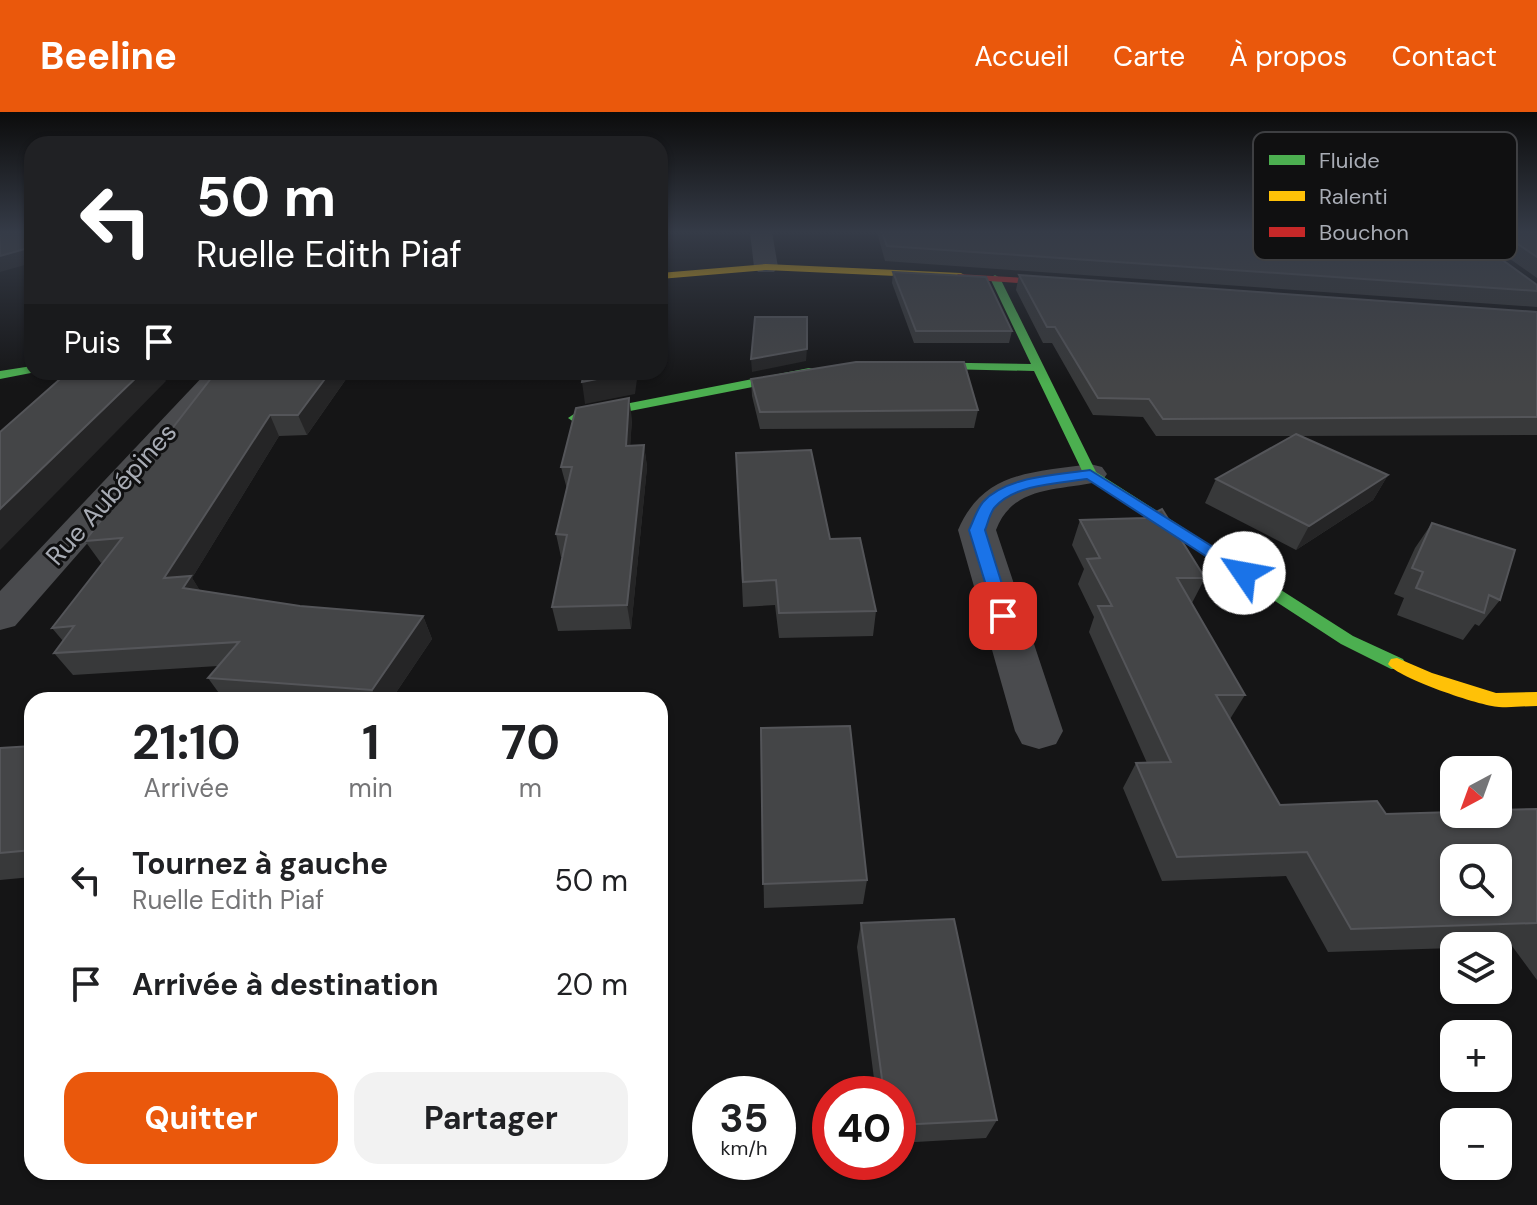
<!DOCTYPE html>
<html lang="fr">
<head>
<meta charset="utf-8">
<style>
  body { margin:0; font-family:"DM Sans",sans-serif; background:#f2f2f2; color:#202124; height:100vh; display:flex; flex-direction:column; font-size:30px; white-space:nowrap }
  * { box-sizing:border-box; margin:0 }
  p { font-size:26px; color:#757577 }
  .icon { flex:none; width:44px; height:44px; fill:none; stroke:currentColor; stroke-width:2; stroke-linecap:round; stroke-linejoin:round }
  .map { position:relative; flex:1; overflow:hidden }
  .sheet { position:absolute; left:24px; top:580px; width:644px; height:488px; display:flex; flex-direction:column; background:#fff; border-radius:24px; box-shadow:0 2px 6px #0004 }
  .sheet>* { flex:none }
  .top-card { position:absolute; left:24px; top:24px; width:644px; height:244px; border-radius:24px; box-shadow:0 2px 6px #0004; background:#202124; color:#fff; overflow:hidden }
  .needle { width:52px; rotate:221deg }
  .fabs { position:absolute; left:1440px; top:644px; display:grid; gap:16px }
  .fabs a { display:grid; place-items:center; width:72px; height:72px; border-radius:16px; background:#fff; box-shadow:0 2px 6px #0004; font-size:40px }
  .speed { position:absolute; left:692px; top:964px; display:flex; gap:16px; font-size:40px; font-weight:700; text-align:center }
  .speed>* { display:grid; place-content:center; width:104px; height:104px; border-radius:50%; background:#fff; box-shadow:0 2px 6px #0004; line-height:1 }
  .speed small { font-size:20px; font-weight:400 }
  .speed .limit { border:12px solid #d22; background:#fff; color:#111 }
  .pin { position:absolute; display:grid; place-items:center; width:68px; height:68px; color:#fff; margin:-34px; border-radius:16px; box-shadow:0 4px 12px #0006 }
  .me { position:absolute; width:88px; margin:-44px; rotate:303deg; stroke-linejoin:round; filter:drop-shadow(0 0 6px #0008) }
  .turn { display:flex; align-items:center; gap:28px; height:168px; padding:0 40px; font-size:36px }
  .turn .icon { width:104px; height:104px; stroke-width:2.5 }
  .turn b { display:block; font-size:56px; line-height:68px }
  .then { display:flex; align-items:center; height:76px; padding:0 40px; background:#0003; gap:16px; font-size:30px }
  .eta { display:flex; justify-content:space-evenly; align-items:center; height:136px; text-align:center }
  .eta b { font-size:48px; font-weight:700; line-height:56px }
  .action { display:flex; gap:16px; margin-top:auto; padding:16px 40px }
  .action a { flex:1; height:92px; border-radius:24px; background:#ea580c; color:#fff; font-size:32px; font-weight:700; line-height:92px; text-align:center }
  .action a+a { background:#f2f2f2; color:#202124 }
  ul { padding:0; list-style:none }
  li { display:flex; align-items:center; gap:24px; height:104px; padding:0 40px }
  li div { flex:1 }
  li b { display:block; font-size:30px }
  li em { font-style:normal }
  header { display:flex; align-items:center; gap:48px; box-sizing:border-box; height:112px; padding:0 40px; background:#ea580c; color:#fff }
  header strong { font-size:38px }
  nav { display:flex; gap:44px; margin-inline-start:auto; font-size:28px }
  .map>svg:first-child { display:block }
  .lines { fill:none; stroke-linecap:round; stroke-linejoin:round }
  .street { fill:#4a4b4e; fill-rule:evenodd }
  .fast { fill:#4caf50; fill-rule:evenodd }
  .slow { fill:#ffc107; fill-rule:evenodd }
  .jam { fill:#c62828; fill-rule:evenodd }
  .wall { fill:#38393a }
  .shaded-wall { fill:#252526 }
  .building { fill:#444547; stroke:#545559; stroke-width:2; fill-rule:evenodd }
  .route { fill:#1a73e8; stroke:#114b97; stroke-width:2 }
  .labels { text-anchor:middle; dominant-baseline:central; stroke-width:6; stroke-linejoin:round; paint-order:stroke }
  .street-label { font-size:26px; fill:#a8acb5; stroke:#101011 }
  .key { fill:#101011; stroke:#3e3f42; stroke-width:2 }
  .key-label { font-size:22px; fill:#a8acb5 }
</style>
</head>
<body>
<header>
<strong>Beeline</strong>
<nav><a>Accueil</a><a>Carte</a><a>À propos</a><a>Contact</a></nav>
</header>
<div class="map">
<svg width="1537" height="1093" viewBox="0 0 1537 1093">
  <rect width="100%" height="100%" fill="#151516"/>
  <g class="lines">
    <g class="street">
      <polygon points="750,120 772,120 778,155 774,160 758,160 754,155"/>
      <polygon points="207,260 237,260 15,514 0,518 0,479"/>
      <path d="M1090,352L1102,355L1107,362L1102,369C1062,379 1013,372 996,418L1063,619L1056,632L1039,637L1022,632L1015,619L958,418C984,358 1033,361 1090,352Z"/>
    </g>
    <g class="fast">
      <polygon points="995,163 1000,166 1096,360 1353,524 1403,547 1406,552 1403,557 1391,557 1341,532 1085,365 1034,259 901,256 901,252 905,250 1031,252 990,166"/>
      <polygon points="32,254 32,260 36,260 0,267 0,259"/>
      <polygon points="809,256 813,257 813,263 574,310 568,306 574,302"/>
    </g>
    <g class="slow">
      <polygon points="766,152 961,161 966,164 961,167 766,158 660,167 660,161"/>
      <path d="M1397,546L1432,561L1496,581L1537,580V594C1524,594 1511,596 1499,595C1480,594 1398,566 1388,552L1391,547Z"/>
    </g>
    <polygon class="jam" points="958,162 1076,169 1081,172 1076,175 961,167 956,164"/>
  </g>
  <g class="wall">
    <polygon points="877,120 1464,120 1537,173 1537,195 885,149"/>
    <polygon points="1472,120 1537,120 1537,166"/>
    <polygon points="893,160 1012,219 1009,231 914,231 892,171"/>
    <polygon points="1019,163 1537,200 1537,323 1299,324 1388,363 1373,388 1296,438 1205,391 1216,367 1294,324 1156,324 1143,305 1093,303 1052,231 1043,231 1016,178"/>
    <polygon points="216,260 351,260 307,323 279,324 192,466 200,479 300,494 423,504 432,527 391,588 224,588 208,566 218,554 73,563 54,541 63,529 52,516 103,450 101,451 85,429"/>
    <polygon points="751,267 978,298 974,316 760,317 752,284"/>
    <polygon points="632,307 630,333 644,333 647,355 631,517 558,519 552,495 563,445 561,445 556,422 567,377 561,355"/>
    <polygon points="736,341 830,427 876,499 873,524 779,526 775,493 743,495"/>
    <polygon points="1080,408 1205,466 1192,491 1245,583 1230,607 1280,693 1386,702 1537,697 1537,868 1512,834 1454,834 1454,836 1328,840 1286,764 1162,769 1123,676 1136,651 1147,651 1089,520 1094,505 1078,472 1084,457 1072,433"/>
    <polygon points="1432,411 1500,488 1479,514 1475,512 1463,528 1397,503 1404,486 1394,482 1415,436"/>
    <polygon points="761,616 867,768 863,792 764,796"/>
    <polygon points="32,634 32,765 0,768 0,636"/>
    <polygon points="861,811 997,1008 986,1026 898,1031 898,982 876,982 857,835"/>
  </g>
  <g class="shaded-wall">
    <polygon points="32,135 32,151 0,160 0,144"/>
    <polygon points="807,237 806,249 752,260 751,247"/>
    <polygon points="142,260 161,260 166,269 0,438 0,397"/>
    <polygon points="330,260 351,260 307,323 298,303"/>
    <polygon points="632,260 638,260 635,282 585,292 582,270"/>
    <polygon points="629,286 632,307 629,356 626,334"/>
    <polygon points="270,303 279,324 192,466 205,486 164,466"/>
    <polygon points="644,333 647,355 631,517 627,493"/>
    <polygon points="1388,363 1373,388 1296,438 1309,414"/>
    <polygon points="423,504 432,527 391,588 377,588 372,578"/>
  </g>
  <g class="building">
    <polygon points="0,120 32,120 32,135 0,144"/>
    <polygon points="882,120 1464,120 1537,173 1537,179 887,134"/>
    <polygon points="1500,120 1537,120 1537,145"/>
    <polygon points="893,160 986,165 1012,219 916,219"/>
    <polygon points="1019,163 1537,200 1537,305 1163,307 1149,287 1098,286 1055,215 1047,215"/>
    <polygon points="755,205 807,205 807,237 751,247"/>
    <polygon points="856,250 964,250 978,298 760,300 751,267"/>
    <polygon points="68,260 142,260 0,397 0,320"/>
    <polygon points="216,260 330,260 298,303 270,303 164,466 191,464 183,476 300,494 423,504 372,578 208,566 239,530 54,541 74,514 52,516 122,426 85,429"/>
    <polygon points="584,260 632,260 582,270"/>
    <polygon points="629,286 626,334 644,333 627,493 552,495 567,423 556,422 572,355 561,355 576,296"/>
    <polygon points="1296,322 1388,363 1309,414 1216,367"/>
    <polygon points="811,338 830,427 860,426 876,499 779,501 776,468 743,470 736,341"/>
    <path d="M1162,397L1205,466H1177L1245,583H1216L1280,693L1377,689L1386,702L1454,700V702H1498V698L1537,697V811L1351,817L1307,740L1177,745L1136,651L1171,650L1098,494H1112L1087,447L1100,446L1080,408L1145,406ZM1454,746H1498V790H1454Z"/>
    <polygon points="1432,411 1515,438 1500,488 1489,483 1484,501 1416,476 1423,460 1412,456"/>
    <polygon points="850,614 867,768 763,772 761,616"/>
    <polygon points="32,634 32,738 0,741 0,636"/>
    <polygon points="954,807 997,1008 898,1013 898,982 884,982 861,811"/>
  </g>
  <linearGradient id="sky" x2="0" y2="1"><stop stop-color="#0c0c0c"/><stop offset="0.44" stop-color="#353b47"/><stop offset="1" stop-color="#353b47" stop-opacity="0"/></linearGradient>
  <rect width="1537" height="273" fill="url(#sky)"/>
  <path class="route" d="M1090,358L1250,458V465H1238L1087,367C1060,371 1015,372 995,395C990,400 988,411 985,418L1012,504L1003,510L997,509L969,418C973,410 977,397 983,390C1006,364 1058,363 1090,358Z"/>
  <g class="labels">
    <g class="street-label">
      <text transform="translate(111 382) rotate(-48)">Rue Aubépines</text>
    </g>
  </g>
  <rect x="1253" y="20" width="264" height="128" rx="12" class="key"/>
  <rect x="1269" y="43" width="36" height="10" fill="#4caf50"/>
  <rect x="1269" y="79" width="36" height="10" fill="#ffc107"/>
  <rect x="1269" y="115" width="36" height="10" fill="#c62828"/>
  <g class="key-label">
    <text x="1319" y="56">Fluide</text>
    <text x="1319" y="92">Ralenti</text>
    <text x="1319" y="128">Bouchon</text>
  </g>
</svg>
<div class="fabs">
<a><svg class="needle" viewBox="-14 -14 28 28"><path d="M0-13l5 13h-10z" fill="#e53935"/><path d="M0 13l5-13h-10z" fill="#757577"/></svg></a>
<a><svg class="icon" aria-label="search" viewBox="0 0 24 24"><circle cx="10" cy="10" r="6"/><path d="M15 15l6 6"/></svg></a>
<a><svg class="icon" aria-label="layers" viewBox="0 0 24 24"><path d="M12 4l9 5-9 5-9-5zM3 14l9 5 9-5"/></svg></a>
<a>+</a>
<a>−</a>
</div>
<div class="speed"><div>35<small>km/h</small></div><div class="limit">40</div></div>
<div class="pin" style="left:1003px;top:504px;background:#d93025"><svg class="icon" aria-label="arrive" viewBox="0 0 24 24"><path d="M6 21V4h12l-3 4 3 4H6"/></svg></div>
<svg class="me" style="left:1244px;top:461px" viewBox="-20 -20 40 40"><circle r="19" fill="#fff"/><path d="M0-13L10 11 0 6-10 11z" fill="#1a73e8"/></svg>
<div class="top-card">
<div class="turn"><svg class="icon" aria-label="left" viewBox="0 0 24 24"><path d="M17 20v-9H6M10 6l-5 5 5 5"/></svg><div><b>50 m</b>Ruelle Edith Piaf</div></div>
<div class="then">Puis<svg class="icon" aria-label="arrive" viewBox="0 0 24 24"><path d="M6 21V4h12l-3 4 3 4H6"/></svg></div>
</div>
<section class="sheet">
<div class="eta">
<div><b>21:10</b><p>Arrivée</p></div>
<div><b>1</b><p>min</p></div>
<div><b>70</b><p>m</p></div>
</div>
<ul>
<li><svg class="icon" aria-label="left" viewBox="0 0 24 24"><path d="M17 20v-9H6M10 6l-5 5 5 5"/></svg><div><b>Tournez à gauche</b><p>Ruelle Edith Piaf</p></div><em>50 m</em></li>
<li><svg class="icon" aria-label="arrive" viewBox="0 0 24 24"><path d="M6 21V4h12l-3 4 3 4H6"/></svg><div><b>Arrivée à destination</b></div><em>20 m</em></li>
</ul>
<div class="action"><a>Quitter</a><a>Partager</a></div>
</section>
</div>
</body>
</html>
